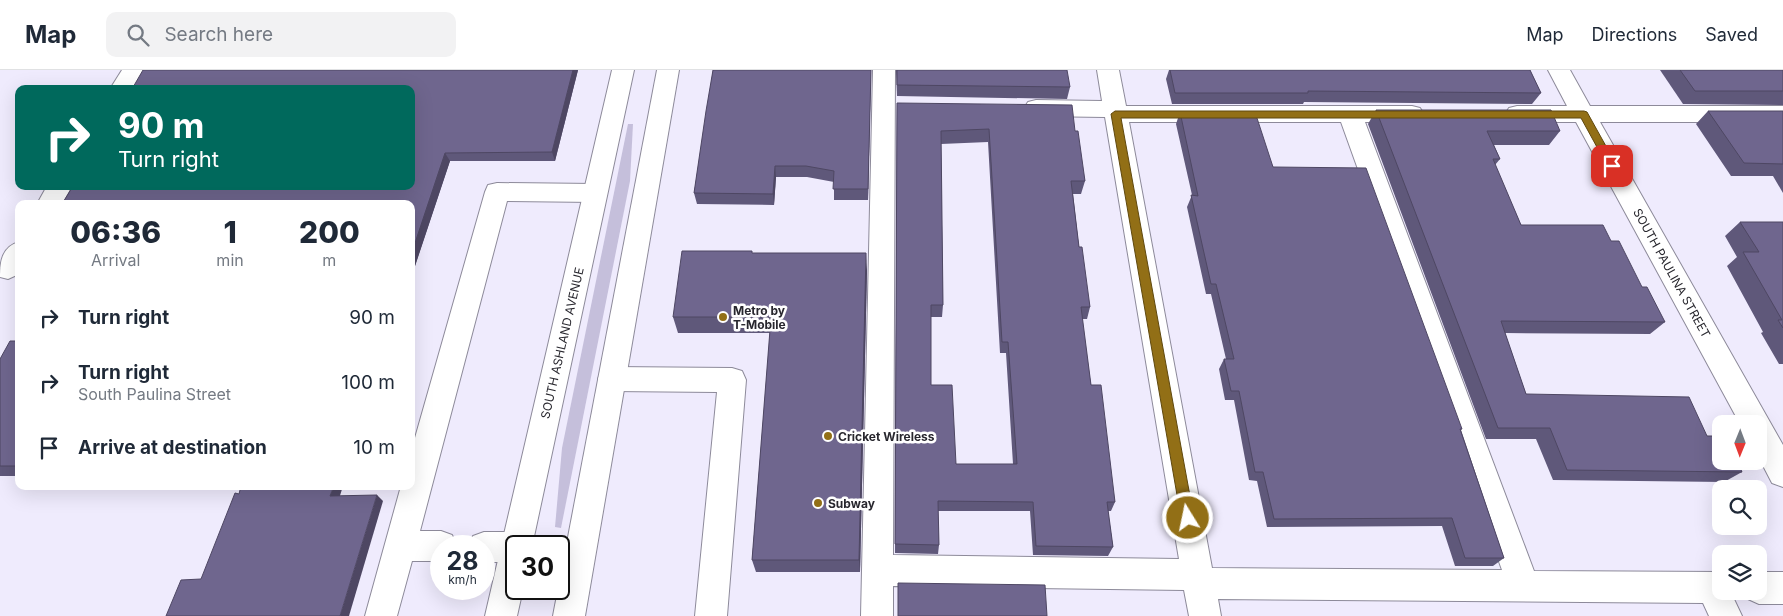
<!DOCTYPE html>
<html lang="en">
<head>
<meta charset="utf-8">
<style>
  body { margin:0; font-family:Inter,sans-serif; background:#f2f2f3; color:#1f2937; height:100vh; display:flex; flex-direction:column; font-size:19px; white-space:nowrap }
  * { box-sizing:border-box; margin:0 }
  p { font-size:16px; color:#747a83 }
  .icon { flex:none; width:28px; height:28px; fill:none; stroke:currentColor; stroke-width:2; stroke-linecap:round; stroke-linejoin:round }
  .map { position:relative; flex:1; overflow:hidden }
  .sheet { position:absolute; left:15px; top:130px; width:400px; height:290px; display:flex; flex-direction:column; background:#fff; border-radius:10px; box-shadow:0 5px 20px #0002 }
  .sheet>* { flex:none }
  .banner { position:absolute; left:15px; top:15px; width:400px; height:105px; border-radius:10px; box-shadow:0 5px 20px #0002; background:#00695c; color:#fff; overflow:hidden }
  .needle { width:32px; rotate:181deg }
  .controls { position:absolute; left:1712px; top:345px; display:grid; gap:10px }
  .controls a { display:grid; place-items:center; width:55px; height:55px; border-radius:10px; background:#fff; box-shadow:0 5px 20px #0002; font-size:25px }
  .speed { position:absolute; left:430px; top:465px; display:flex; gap:10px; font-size:25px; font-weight:700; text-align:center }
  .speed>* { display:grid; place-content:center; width:65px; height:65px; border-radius:50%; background:#fff; box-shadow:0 5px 20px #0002; line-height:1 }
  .speed small { font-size:12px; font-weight:400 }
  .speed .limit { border:2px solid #111; border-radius:8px; background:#fff; color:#111 }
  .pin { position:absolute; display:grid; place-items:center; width:42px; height:42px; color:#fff; margin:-21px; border-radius:10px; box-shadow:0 2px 8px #0006 }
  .me { position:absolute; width:55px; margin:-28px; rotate:350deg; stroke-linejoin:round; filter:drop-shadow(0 0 4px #0008) }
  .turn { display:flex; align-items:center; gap:18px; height:105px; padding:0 20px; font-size:22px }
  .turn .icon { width:65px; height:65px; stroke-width:2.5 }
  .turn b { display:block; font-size:35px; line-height:42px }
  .eta { display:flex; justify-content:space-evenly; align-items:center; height:85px; text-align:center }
  .eta b { font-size:30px; font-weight:800; line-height:35px }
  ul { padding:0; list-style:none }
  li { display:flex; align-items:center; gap:15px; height:65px; padding:0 20px }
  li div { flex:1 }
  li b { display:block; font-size:19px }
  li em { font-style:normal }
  header { display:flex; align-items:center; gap:30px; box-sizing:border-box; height:70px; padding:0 25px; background:#fff; border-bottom:1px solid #e0e1e3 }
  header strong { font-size:24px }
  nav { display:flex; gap:28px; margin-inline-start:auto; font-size:18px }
  .search { width:350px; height:45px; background:#f2f2f3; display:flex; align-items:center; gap:12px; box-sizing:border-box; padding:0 18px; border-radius:10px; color:#747a83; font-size:19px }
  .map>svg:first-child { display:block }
  .green { fill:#c5bfdb }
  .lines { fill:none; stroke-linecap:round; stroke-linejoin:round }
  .minor-casing { stroke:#8d8a9a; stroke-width:2 }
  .major-casing { stroke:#8d8a9a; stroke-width:2 }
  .minor { fill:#fff; fill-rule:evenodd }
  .major { fill:#fff; fill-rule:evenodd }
  .wall { fill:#5f587a; fill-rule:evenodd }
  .shaded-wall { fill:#4e4763 }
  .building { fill:#6f668e; stroke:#4e4763; fill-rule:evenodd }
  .route { fill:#926f16; stroke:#5f480e }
  .poi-dot { fill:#926f16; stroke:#fff; stroke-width:2 }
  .labels { text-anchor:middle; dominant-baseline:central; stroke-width:5; stroke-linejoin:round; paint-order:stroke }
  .street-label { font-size:12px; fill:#28272e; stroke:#fff }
  .poi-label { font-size:12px; font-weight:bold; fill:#28272e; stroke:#fff; text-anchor:start }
</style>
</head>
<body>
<header>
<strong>Map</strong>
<div class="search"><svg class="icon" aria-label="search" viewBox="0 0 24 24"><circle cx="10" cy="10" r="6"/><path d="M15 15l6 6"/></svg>Search here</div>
<nav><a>Map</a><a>Directions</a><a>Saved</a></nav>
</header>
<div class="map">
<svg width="1783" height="546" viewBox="0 0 1783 546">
  <rect width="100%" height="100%" fill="#efebfd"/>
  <polygon class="green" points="628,54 633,54 630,111 561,458 555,457 562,378"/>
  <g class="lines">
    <defs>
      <g id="minor">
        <polygon points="122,0 144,0 133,19 110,19"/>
        <path d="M873,0H895L893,485L1179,489L1105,47L1036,46L1028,44L1024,38L1028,32L1036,30L1102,31L1097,0H1119L1126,36H1412L1420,38L1424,44L1420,50L1412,52H1365L1534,501L1721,502V521H1736L1733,527L1742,546H1709L1703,533L1218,529L1221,546H1189L1184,520L893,516V546H861ZM1129,52H1341L1502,500L1212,498Z"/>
        <polygon points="1548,0 1570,0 1590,36 1783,36 1783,52 1600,52 1783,375 1783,417 1772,413 1759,388 1759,354 1740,354 1576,52 1517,52 1509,50 1505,44 1509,38 1517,36 1567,36"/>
        <polygon points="497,113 595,114 604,116 607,123 604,130 595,132 507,131 420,461 441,461 452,465 457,476 441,476 441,491 412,491 397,546 365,546 401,416 411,416 411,382 485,122 488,115"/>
        <polygon points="47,116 72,116 62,134 37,134"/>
        <path d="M19,172V204L8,209L0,207C0,191 2,177 19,172Z"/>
        <polygon points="612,297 732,298 742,301 746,310 727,546 695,546 717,322 612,321 602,318 598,309 602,300"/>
        <polygon points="484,462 516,462 527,466 531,476 516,476 516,492 484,492 484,476 469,476 473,466"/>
        <polygon points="1759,502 1783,502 1783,534 1759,534 1748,529 1744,521 1759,521"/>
      </g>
      <g id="major">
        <polygon points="612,0 634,0 532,476 516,476 516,519 523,519 517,546 485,546"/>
        <polygon points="657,0 679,0 585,546 553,546"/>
      </g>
    </defs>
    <use href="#minor" class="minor-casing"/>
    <use href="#major" class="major-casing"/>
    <use href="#minor" class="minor"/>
    <use href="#major" class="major"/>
  </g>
  <g class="wall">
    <polygon points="143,0 578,0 555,91 450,91 411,208 411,134"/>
    <polygon points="713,0 871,0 868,130 834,130 834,112 807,107 776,107 774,135 697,134 694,123"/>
    <polygon points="896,0 1070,17 1067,29 897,26"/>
    <polygon points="1169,0 1530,0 1541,23 1532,34 1304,32 1303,34 1172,34 1166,9"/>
    <polygon points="1660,0 1783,0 1783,35 1683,34"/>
    <path d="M897,33L1075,61L1085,111L1081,124H1073L1079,177L1090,237L1087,249H1082L1091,315L1115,432L1111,441H1108L1113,477L1108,486L1033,485L1030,441H938L939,475L938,484L895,483ZM988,72L1000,283H1006L1013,394H956L931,315V247H942L943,235L941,74Z"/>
    <polygon points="1376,40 1560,61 1549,75 1494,75 1500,89 1495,95 1521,155 1611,171 1665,252 1650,264 1505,263 1526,324 1707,366 1742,402 1724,412 1553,410 1536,369 1486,369 1368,54"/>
    <polygon points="1708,41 1783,41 1783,123 1773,106 1731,106 1696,54"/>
    <polygon points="1180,42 1273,97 1462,359 1461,360 1504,488 1493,496 1455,496 1442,456 1267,457 1257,411 1249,410 1234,330 1225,330 1219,299 1224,289 1226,289 1211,224 1206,224 1187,137 1192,125 1176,54"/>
    <polygon points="1740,152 1783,152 1783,294 1779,294 1761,263 1763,262 1727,196 1737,187 1725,166"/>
    <polygon points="753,183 867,200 860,502 756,502 752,490 770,263 678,263 673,247"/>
    <polygon points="19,271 19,406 0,406 0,289"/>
  </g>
  <g class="shaded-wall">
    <polygon points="573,0 578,0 555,91 552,82"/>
    <polygon points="871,0 868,130 868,119"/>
    <polygon points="445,83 450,91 411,208 411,185"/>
    <polygon points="775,96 776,107 774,135 773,124"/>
    <polygon points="866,183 867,200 860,502 859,490"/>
    <polygon points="334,416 343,416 338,432 330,426"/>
    <polygon points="377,425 383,431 349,546 340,546"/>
  </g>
  <g class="building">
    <polygon points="143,0 573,0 552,82 445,83 411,185 411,134 62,134 73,116 411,116 411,19 132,19"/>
    <polygon points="713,0 871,0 868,119 833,119 834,101 806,96 775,96 773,124 694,123 706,41"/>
    <polygon points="897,0 1067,0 1070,17 897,15"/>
    <polygon points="1170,0 1530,0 1541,23 1308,21 1308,23 1175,23"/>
    <polygon points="1680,0 1783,0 1783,21 1695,21"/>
    <path d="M897,33L1072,35L1075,61H1078L1085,111H1071L1079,177H1082L1090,237H1081L1091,315H1101L1115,432H1107L1113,477L1036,476L1033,432L938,431L939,475L895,474ZM989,59L1002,272H1008L1017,394H956L952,315H931V235H943L941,61Z"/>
    <polygon points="1376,40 1551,40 1560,61 1487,61 1500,89 1493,89 1521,155 1603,155 1611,171 1619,171 1642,217 1647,217 1665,252 1501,251 1526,324 1689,327 1707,366 1721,366 1721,391 1737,391 1742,402 1567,400 1550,358 1498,358"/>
    <polygon points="1708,41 1783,41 1783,94 1744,93"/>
    <polygon points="1180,42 1255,42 1273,97 1366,98 1462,359 1460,359 1504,488 1465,488 1452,448 1274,449 1263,402 1255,402 1239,321 1231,321 1224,289 1234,289 1216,214 1211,214 1191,125 1198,126"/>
    <polygon points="1740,152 1783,152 1783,258 1778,250 1782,250 1743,182 1759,182"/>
    <polygon points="682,181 752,181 752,183 866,183 859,490 752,490 771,247 673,247"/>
    <polygon points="10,271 19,271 19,396 0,396 0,289"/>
    <polygon points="241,416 334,416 330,426 377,425 340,546 166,546 181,510 201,509 235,423 239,424"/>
    <polygon points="898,513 1045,515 1047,546 898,546"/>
  </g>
  <polygon class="route" points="1115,41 1584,41 1587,42 1617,96 1612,100 1609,99 1581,48 1121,48 1194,448 1192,452 1188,453 1183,452 1181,448 1111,44"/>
  <g class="poi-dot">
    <circle cx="723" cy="247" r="5"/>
    <circle cx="828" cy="366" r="5"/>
    <circle cx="818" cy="433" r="5"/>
  </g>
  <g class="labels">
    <g class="street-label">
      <text transform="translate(1672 203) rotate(61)">SOUTH PAULINA STREET</text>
      <text transform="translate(562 273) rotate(-77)">SOUTH ASHLAND AVENUE</text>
    </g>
    <g class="poi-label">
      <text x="733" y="240">Metro by<tspan x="733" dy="14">T-Mobile</tspan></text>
      <text x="838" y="366">Cricket Wireless</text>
      <text x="828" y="433">Subway</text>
    </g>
  </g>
</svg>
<div class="controls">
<a><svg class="needle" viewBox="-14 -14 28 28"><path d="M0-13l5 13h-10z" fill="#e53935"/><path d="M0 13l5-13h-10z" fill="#747a83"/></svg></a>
<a><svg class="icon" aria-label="search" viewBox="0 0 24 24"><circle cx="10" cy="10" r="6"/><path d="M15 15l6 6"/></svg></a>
<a><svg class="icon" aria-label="layers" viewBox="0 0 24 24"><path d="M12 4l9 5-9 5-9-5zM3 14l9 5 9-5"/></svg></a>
</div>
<div class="speed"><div>28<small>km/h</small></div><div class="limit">30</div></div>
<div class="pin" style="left:1612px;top:96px;background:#d93025"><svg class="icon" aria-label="arrive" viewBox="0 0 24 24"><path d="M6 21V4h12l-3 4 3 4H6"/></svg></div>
<svg class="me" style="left:1188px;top:448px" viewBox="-20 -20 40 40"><circle r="17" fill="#926f16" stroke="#fff" stroke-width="3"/><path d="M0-11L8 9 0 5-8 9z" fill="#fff"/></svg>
<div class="banner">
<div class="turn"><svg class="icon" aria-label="right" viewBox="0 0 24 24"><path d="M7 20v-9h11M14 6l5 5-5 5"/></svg><div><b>90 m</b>Turn right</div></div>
</div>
<section class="sheet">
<div class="eta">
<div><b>06:36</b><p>Arrival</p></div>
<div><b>1</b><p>min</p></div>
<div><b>200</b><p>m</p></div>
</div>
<ul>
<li><svg class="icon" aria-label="right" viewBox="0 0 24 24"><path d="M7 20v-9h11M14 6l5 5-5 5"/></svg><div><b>Turn right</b></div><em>90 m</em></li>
<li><svg class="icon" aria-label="right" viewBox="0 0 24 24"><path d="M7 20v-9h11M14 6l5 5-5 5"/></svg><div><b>Turn right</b><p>South Paulina Street</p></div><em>100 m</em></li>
<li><svg class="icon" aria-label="arrive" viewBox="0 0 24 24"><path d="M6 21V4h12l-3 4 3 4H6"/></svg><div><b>Arrive at destination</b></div><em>10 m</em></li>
</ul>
</section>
</div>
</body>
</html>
